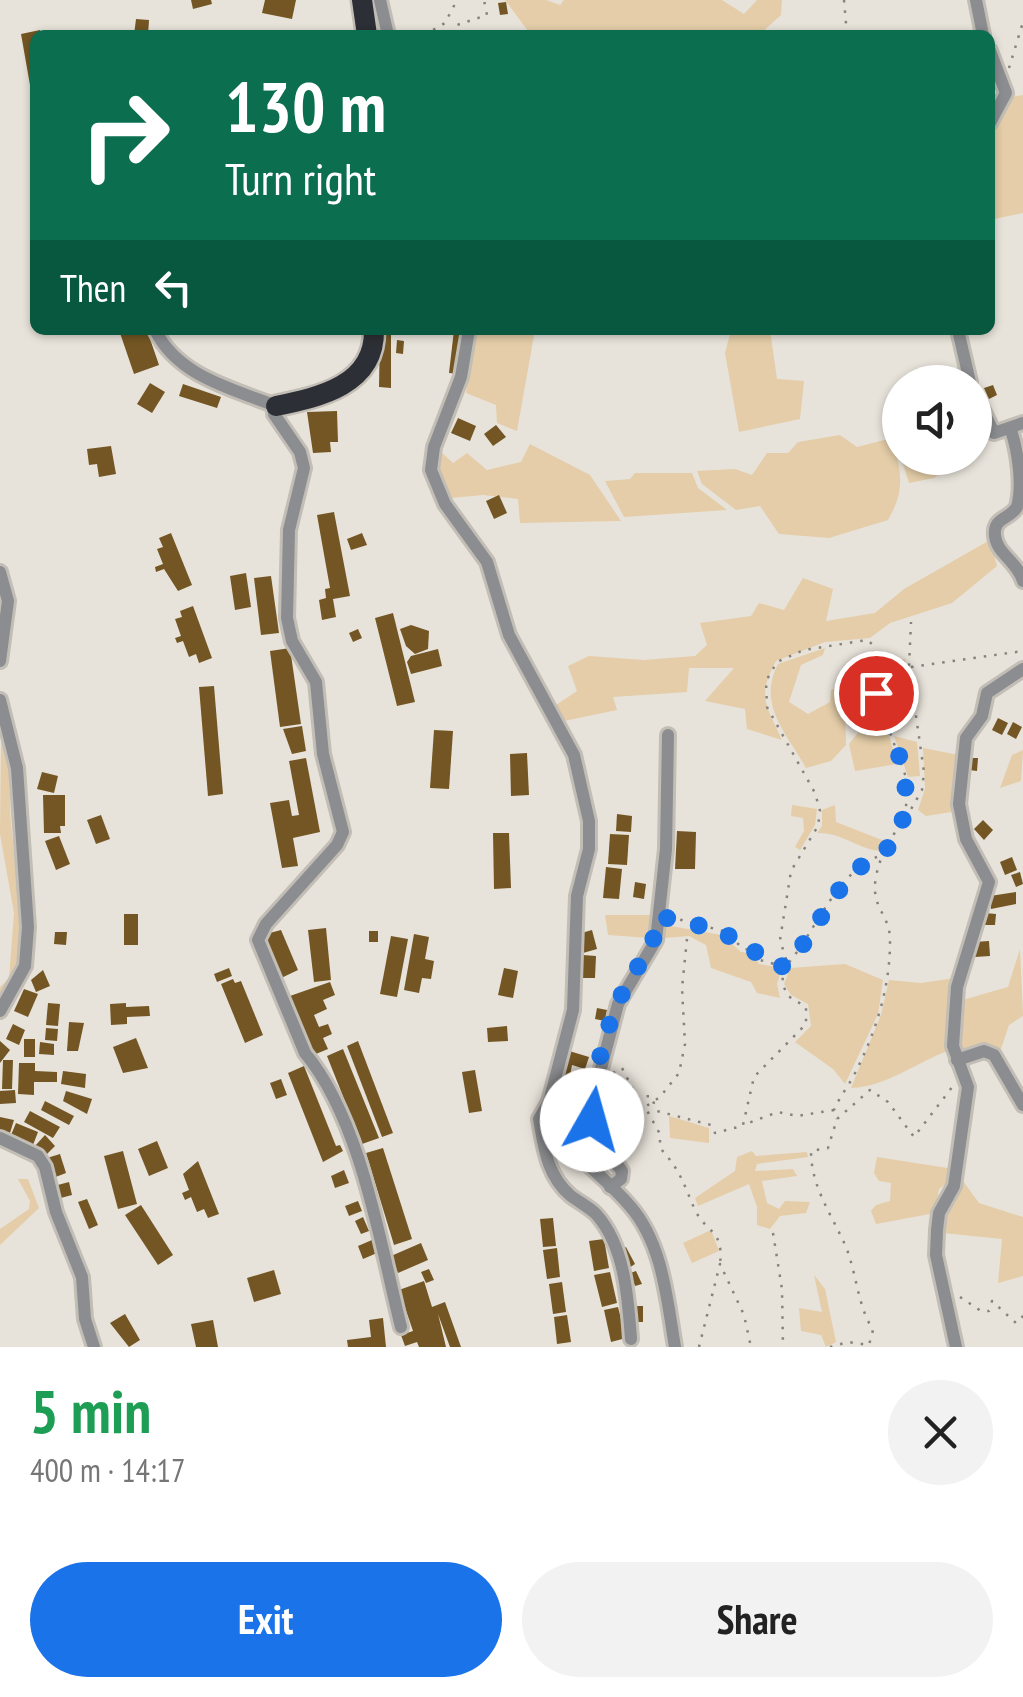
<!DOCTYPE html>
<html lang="en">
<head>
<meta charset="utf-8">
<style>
  body { margin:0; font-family:"PT Sans Narrow",sans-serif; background:#f2f2f2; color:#222; height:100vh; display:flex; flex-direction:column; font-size:38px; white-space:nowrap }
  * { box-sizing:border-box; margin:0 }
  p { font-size:32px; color:#767676 }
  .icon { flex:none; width:55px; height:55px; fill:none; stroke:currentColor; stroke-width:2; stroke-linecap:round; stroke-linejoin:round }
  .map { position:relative; height:1347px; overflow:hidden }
  .side { display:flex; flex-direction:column; background:#fff; flex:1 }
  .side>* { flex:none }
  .banner { position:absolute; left:30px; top:30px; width:965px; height:305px; border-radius:15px; box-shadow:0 2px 8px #0004; background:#0b6e4f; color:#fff; overflow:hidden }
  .buttons { position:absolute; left:882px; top:365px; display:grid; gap:20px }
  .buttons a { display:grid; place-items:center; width:110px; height:110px; border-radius:50%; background:#fff; box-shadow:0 2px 8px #0004; font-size:50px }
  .pin { position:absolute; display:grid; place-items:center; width:85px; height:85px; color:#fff; margin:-42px; border:5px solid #fff; border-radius:50%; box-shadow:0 2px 10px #0007 }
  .me { position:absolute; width:110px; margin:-55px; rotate:7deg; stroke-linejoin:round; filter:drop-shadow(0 0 8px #0008) }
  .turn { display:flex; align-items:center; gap:35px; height:210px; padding:0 30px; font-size:45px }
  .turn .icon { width:130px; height:130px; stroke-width:2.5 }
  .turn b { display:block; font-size:70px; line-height:85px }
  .then { display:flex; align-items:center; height:95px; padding:0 30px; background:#0003; gap:20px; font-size:38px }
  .round { display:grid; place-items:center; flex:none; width:105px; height:105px; border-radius:52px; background:#f2f2f2 }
  .head { display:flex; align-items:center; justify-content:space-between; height:170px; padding:0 30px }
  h1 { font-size:60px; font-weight:700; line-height:75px; color:#1e9e55 }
  .button { display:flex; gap:20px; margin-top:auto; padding:20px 30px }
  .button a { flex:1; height:115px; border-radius:60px; background:#1a73e8; color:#fff; font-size:40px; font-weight:700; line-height:115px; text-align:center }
  .button a+a { background:#f2f2f2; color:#222 }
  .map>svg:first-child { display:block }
  .green { fill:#e4cda8 }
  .building { fill:#735623 }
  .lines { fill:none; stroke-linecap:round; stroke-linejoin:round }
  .minor-casing { stroke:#c2bdb5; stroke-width:18 }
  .highway-casing { stroke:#c2bdb5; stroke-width:25 }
  .path { stroke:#86827c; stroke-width:2.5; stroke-dasharray:2.5 8; stroke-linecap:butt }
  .minor { stroke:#8c8d90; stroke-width:12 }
  .highway { stroke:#2d2f36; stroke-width:20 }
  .route { stroke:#1a73e8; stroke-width:18; stroke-dasharray:0 32.4 }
</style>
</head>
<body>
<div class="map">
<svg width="1023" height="1347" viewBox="0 0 1023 1347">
  <rect width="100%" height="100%" fill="#e8e3da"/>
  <g class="green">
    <polygon points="505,0 546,0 560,5 564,0 722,0 744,14 757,0 782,0 781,15 759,35 531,35"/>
    <polygon points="1023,95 1023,213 990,220 990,130 999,123 1011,97"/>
    <polygon points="473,330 535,330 517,431 497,423 496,405 466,393"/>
    <polygon points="731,330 770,330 777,379 804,381 800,419 739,432 725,353"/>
    <path d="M840,435L857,447L892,438C901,471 906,489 888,520L829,538L779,534L760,506L736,510L702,484L697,471L735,469L752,475L767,453H788L798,442Z"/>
    <polygon points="530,444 590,475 621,521 520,523 518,499 483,495 451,498 439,469 440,451 453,463 467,453 487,470 521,462"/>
    <polygon points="901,458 961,458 934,478 909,483"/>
    <polygon points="635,473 692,473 698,488 727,510 624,517 605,481 630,479"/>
    <path d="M990,540L997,566L952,603L890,623L870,638L825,642L776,661C756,698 767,705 782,740L747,729L745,709L705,701L734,668H689L687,692L613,697L617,710L564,721L553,707L577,691L568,666L589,656L644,660L695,656L707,645L700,623L751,616L759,603L784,610L803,578L833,589L826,621L875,613L904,589Z"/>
    <path d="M825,648L823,655L801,665L789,702L808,714L830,702L831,690L851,684L853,694L845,703L846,745L831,761L806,768C786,732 757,705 778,664Z"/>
    <polygon points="905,659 906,679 880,694 876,666"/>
    <polygon points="870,666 875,702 847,723 848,704 856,695 854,683 861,668"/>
    <polygon points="865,724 886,724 897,764 855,771 849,744"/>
    <polygon points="894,736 917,742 920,776 908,777"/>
    <path d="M1,742L10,752C10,776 9,800 11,823C16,890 39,939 0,1000V987L9,978L14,913L0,834Z"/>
    <polygon points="923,748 964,756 958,811 926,816 918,810 925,789"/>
    <polygon points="1023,750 1021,781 1000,788 1012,755"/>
    <polygon points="792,805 817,809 815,825 800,850 795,847 804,831 803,818 791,816"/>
    <path d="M835,805L836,822L887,842L881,851C857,849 842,832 817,833L822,826V810Z"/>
    <polygon points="605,915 652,915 649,938 608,935"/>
    <polygon points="665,925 722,935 741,952 752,953 759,964 782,968 777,984 780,998 757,993 751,982 711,968 706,945 689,936 665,938"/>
    <polygon points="1020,949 1023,1016 1009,1025 999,1055 976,1048 960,1052 956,1042 959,1001 1008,987"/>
    <polygon points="845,964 883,980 878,1014 845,1084 833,1069 795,1042 811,1026 808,1004 791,995 784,984 790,968"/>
    <path d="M955,978L950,1050C917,1062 886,1087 851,1088L881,1015L889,980L921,983Z"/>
    <polygon points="669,1116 709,1128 709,1143 670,1138"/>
    <polygon points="752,1151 756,1156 807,1152 808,1157 757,1164 755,1171 793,1169 797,1176 762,1181 767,1203 779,1209 785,1201 810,1202 806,1213 780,1216 770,1229 757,1225 757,1207 749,1184 698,1206 695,1198 735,1171 737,1157"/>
    <polygon points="877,1157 954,1169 950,1181 939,1189 935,1213 876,1224 871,1211 876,1205 890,1201 891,1183 879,1181 874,1173"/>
    <polygon points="18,1179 28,1179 39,1208 0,1245 0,1229 29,1209 30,1201"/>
    <polygon points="963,1181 979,1203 1023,1217 1023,1276 998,1283 1002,1239 943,1233 943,1223"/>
    <polygon points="711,1230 719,1251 692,1263 683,1243"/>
    <polygon points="814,1275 825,1289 836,1342 826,1347 821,1335 801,1331 799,1308 822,1312"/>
  </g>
  <g class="building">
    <polygon points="191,0 211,0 212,4 193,9"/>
    <polygon points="265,0 296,0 292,19 262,13"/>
    <polygon points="506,2 508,14 500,15 498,3"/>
    <polygon points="136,19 149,20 148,35 134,35"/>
    <polygon points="40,30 40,35 35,35 33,102 21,34"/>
    <polygon points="119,330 147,330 159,365 134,374"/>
    <polygon points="380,330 391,330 391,388 379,387"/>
    <polygon points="454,330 465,330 460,374 449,373"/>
    <polygon points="397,340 404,341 403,354 396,353"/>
    <polygon points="150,383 165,392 152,413 137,404"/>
    <polygon points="183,384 221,397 217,408 179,396"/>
    <polygon points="993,385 997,395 989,399 984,388"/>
    <polygon points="337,411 338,442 330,442 331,452 313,453 307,412"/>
    <polygon points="458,418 476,426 470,441 451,433"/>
    <polygon points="496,425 506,437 493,446 484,434"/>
    <polygon points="111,446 116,474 99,477 97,464 89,465 87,449"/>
    <polygon points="499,495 507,513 494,519 486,501"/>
    <polygon points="334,512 350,596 333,599 336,617 322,620 319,600 326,598 325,589 330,588 317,515"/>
    <polygon points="171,533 192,585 178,591 164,569 156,572 155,567 163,564 157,549 163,547 159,538"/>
    <polygon points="362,533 367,545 351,550 347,539"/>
    <polygon points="246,573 251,607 235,610 230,576"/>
    <polygon points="271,576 279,633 261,635 254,578"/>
    <polygon points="193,606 212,658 199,663 196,654 189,657 183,641 177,643 175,638 181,636 175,619 182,617 180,611"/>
    <polygon points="393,613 415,702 397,706 375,618"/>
    <polygon points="411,625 429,631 428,649 415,654 406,646 400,629"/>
    <polygon points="358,629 362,638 353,642 349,633"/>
    <polygon points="290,648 301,724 280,727 270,651"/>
    <polygon points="438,649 442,666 411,674 407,662 411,656"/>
    <polygon points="214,686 223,794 208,796 199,687"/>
    <polygon points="998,718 1008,723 1002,735 992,730"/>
    <polygon points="1013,722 1022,727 1016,739 1007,734"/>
    <polygon points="302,726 306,751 292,754 283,729"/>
    <polygon points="434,730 453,731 449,789 430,788"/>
    <polygon points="527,753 529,795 511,796 510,754"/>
    <polygon points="306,758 320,832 293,838 298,866 282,868 270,803 289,800 292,816 299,815 289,761"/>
    <polygon points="970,758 978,758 977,771 969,770"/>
    <polygon points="42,772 58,776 54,793 37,789"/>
    <polygon points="43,795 65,795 65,826 60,826 61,833 44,833"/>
    <polygon points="617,814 632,816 631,832 616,831"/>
    <polygon points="101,815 110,839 96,844 87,820"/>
    <polygon points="983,820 993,830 984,840 974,829"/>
    <polygon points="677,831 696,832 695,869 675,869"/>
    <polygon points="493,833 509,833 511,888 494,889"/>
    <polygon points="610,834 629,835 627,865 608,864"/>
    <polygon points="59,836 70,864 56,870 45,841"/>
    <polygon points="1012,857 1017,870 1005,875 1000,862"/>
    <polygon points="606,867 622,869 619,899 603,898"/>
    <polygon points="1020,872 1023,884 1016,887 1011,875"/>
    <polygon points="635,882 646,884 644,899 633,897"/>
    <polygon points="1016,892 1016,904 991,909 990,896"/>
    <polygon points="985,913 996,914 995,925 984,925"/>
    <rect x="124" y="914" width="14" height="31"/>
    <polygon points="326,928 331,980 314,982 308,930"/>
    <polygon points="281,930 298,970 277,980 266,934"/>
    <polygon points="592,930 597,949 583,953 578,934"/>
    <rect x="369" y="931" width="9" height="11"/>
    <polygon points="55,932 67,932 66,945 54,944"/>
    <polygon points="414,934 429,937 425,959 434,961 431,979 422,978 419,993 404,990"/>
    <polygon points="391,936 408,939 397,997 380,994"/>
    <polygon points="989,941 990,956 975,957 974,942"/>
    <polygon points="583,955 596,956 595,978 582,978"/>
    <polygon points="229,968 232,976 217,982 214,974"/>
    <polygon points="504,968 518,971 513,998 498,995"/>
    <polygon points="43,970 50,986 36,992 31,980"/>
    <polygon points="233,979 235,983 241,981 263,1035 245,1043 221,984"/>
    <polygon points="330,982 335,995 323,1000 327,1009 314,1015 319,1027 328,1024 332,1034 323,1038 328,1049 311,1056 287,997"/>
    <polygon points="24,989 38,994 28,1017 14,1011"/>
    <polygon points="48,1003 60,1004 58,1026 46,1025"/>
    <polygon points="126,1003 126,1007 149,1006 150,1016 127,1017 127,1024 111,1025 110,1004"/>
    <polygon points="597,1008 607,1010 605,1021 595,1019"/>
    <polygon points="69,1022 84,1023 78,1051 67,1051"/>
    <polygon points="13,1024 25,1030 19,1045 6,1039"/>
    <polygon points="507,1026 508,1041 488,1042 487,1028"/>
    <polygon points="46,1028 58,1029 57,1041 45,1040"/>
    <polygon points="136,1038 148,1068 123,1073 113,1047"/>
    <rect x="24" y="1039" width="11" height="18"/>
    <polygon points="0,1041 10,1050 0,1063"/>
    <polygon points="358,1041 393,1133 382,1137 347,1046"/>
    <polygon points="40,1042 54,1044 54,1055 39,1054"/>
    <polygon points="343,1049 379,1138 362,1144 327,1056"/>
    <polygon points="566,1050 589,1057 585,1069 572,1065 566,1096 552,1092"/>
    <polygon points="3,1060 13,1060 12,1089 2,1089"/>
    <polygon points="19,1063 35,1063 35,1071 57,1072 57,1082 34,1082 34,1095 18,1094"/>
    <polygon points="304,1066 336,1146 340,1145 343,1151 323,1162 288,1073"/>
    <polygon points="475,1070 482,1111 469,1113 462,1072"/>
    <polygon points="63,1071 86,1074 85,1088 61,1084"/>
    <polygon points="577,1075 590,1079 584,1095 572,1091"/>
    <polygon points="281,1079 287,1095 276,1099 270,1083"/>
    <polygon points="15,1090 16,1103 0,1104 0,1091"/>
    <polygon points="66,1091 92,1099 87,1114 63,1101"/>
    <polygon points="567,1097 570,1112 564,1113 566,1123 559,1125 553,1103"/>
    <polygon points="45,1101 74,1116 69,1125 41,1110"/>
    <polygon points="30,1111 60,1127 53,1138 24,1122"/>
    <polygon points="0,1117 14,1120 10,1133 0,1130"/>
    <polygon points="16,1123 38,1132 33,1145 11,1135"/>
    <polygon points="580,1133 587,1147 576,1152 569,1139"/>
    <polygon points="45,1135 55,1146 44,1157 34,1147"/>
    <polygon points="157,1141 168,1168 149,1176 138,1149"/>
    <polygon points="383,1148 412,1239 394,1245 366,1153"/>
    <polygon points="123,1151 137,1204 118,1209 104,1156"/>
    <polygon points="60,1154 66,1173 53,1178 47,1158"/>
    <polygon points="198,1161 219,1214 208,1218 204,1209 197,1212 191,1197 185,1200 182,1193 189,1190 183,1174"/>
    <polygon points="344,1170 349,1183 335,1188 331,1176"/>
    <polygon points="69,1182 72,1195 57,1199 54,1186"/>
    <polygon points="87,1199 98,1225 89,1229 78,1202"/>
    <polygon points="358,1201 362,1211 349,1216 345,1206"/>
    <polygon points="141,1205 173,1255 158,1265 125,1215"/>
    <polygon points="363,1217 369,1231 361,1234 355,1221"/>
    <polygon points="553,1218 556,1246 543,1247 540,1219"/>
    <polygon points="604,1239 609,1268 594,1271 589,1241"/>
    <polygon points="372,1240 377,1253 363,1259 358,1246"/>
    <polygon points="421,1243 428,1260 398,1273 391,1256"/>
    <polygon points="626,1247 635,1264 629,1268 620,1250"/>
    <polygon points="557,1248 560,1277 547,1279 543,1250"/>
    <polygon points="429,1269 434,1280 426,1283 421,1272"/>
    <polygon points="274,1270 281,1294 254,1302 247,1278"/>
    <polygon points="636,1271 642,1284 635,1286 630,1273"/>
    <polygon points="610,1272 617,1303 602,1307 594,1275"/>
    <polygon points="424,1281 432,1307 445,1302 461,1347 450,1347 438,1314 446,1347 419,1347 417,1342 405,1346 401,1335 413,1331 399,1290"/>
    <polygon points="562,1282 566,1312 553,1314 549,1284"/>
    <rect x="636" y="1306" width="7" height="16"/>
    <polygon points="618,1307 626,1338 611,1342 604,1310"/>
    <polygon points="125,1314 140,1340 129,1347 110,1323"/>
    <polygon points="567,1315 571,1342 557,1344 554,1317"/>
    <polygon points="383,1318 386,1347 348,1347 347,1340 371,1337 369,1320"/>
    <polygon points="213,1320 218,1347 196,1347 191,1324"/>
  </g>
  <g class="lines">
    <defs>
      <g id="minor">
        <polyline points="380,0 388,35"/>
        <polyline points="976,0 983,35"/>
        <polyline points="990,51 1006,93 990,123"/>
        <path d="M155,330C178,376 230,388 276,406L274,414L300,452L304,468L289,530L287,618L292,641L316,682L323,754L343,832L337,845L266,924L258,940L305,1053C361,1120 380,1243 401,1327"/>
        <path d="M469,330L461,377L434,447L431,470L445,504L487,562L509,635L574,755L589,821V849L577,896L573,1010L549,1102C565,1157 596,1166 630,1206C663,1244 667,1300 675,1347"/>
        <polyline points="958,330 970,382"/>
        <polyline points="975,394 994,433 1023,423"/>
        <path d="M1011,430C1018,452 1023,485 1017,507C1009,520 993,517 995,536C997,554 1017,561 1023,581"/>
        <polyline points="0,572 8,601 0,661"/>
        <polyline points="0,700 17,768 28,927 25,966 0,1011"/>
        <polyline points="957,1060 984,1051 994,1055 1023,1105"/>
        <path d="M549,1102L539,1119C544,1148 547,1176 571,1196C579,1202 589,1207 596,1214C625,1246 628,1298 631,1339"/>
        <polyline points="0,1138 38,1156 45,1167 56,1212 82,1277 85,1319 94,1347"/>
        <polyline points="610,1187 621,1179 622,1171 595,1136 592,1103 618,1004 656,940 666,849 668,735"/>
        <polyline points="956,1347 936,1255 937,1230 939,1213 954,1186 968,1087 953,1046 957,987 989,882 966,839 959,804 966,738 982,716 987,693 1023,669"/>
      </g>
      <g id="highway">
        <polyline points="362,0 367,35"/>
        <path d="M276,406C320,397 375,385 374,330"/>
      </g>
    </defs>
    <use href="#minor" class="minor-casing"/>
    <use href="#highway" class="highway-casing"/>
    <g class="path">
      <polyline points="844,0 847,35"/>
      <polyline points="424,35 445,23 457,0"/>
      <polyline points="457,35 457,25 487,15 484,0"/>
      <polyline points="1009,68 1023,22"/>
      <polyline points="911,667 1023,651"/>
      <polyline points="906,818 922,790 924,772 909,667 911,622"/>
      <path d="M670,917L723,931L744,949L754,950L760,960L785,967C816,933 835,871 882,855"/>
      <path d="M687,939L682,988L685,1044L679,1073L660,1097L645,1107L660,1134V1148C681,1171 683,1183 695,1210C706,1233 724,1229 720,1264"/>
      <polyline points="613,1073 622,1068 637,1097 651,1096 657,1111 711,1125 715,1133 742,1126"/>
      <path d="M834,1110L797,1116L778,1112L743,1125L754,1077L806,1024V1007L788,996L782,983L786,959L780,940L791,871L818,826L820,811L815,793L767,707L766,681L777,662L804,650L867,640L872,644L876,693L908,783C909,829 883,837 876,877C870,909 891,914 890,942C890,989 875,1035 853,1077C847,1088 839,1098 834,1110L837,1119"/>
      <polyline points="773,1233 782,1289 783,1347"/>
      <polyline points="960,1297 981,1311 989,1311 992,1301 1016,1323 1023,1316"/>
      <polyline points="699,1347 720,1264 744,1315 751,1347"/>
      <path d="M830,1347L848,1342L869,1345L873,1330C857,1304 857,1275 846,1247C832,1215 811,1187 811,1151L828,1148L837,1119L870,1090L888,1102L914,1137L953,1086"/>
    </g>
    <use href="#minor" class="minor"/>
    <use href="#highway" class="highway"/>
  </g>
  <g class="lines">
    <path class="route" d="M592,1120C592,1079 605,1028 623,992C638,960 654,955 658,916L723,931L744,949L754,950L760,960L785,967C811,939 827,902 853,873C862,863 877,861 884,852C928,804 895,745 876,693"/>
  </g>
</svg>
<div class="buttons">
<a><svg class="icon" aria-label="sound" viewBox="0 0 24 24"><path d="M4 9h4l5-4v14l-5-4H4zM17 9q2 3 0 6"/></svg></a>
</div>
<div class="pin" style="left:876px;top:693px;background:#d93025"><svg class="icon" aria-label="arrive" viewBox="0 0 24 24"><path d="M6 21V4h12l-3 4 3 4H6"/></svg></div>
<svg class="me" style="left:592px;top:1120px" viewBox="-20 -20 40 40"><circle r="19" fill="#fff"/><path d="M0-13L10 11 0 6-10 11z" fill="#1a73e8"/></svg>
<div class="banner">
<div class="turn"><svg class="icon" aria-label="right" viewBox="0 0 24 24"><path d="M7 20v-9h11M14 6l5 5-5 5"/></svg><div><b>130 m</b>Turn right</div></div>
<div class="then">Then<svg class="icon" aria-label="left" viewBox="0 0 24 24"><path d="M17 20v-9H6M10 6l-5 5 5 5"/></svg></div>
</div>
</div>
<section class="side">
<div class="head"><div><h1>5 min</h1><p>400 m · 14:17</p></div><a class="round"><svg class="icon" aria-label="close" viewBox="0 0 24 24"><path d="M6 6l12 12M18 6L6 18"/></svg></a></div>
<div class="button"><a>Exit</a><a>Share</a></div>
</section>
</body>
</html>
